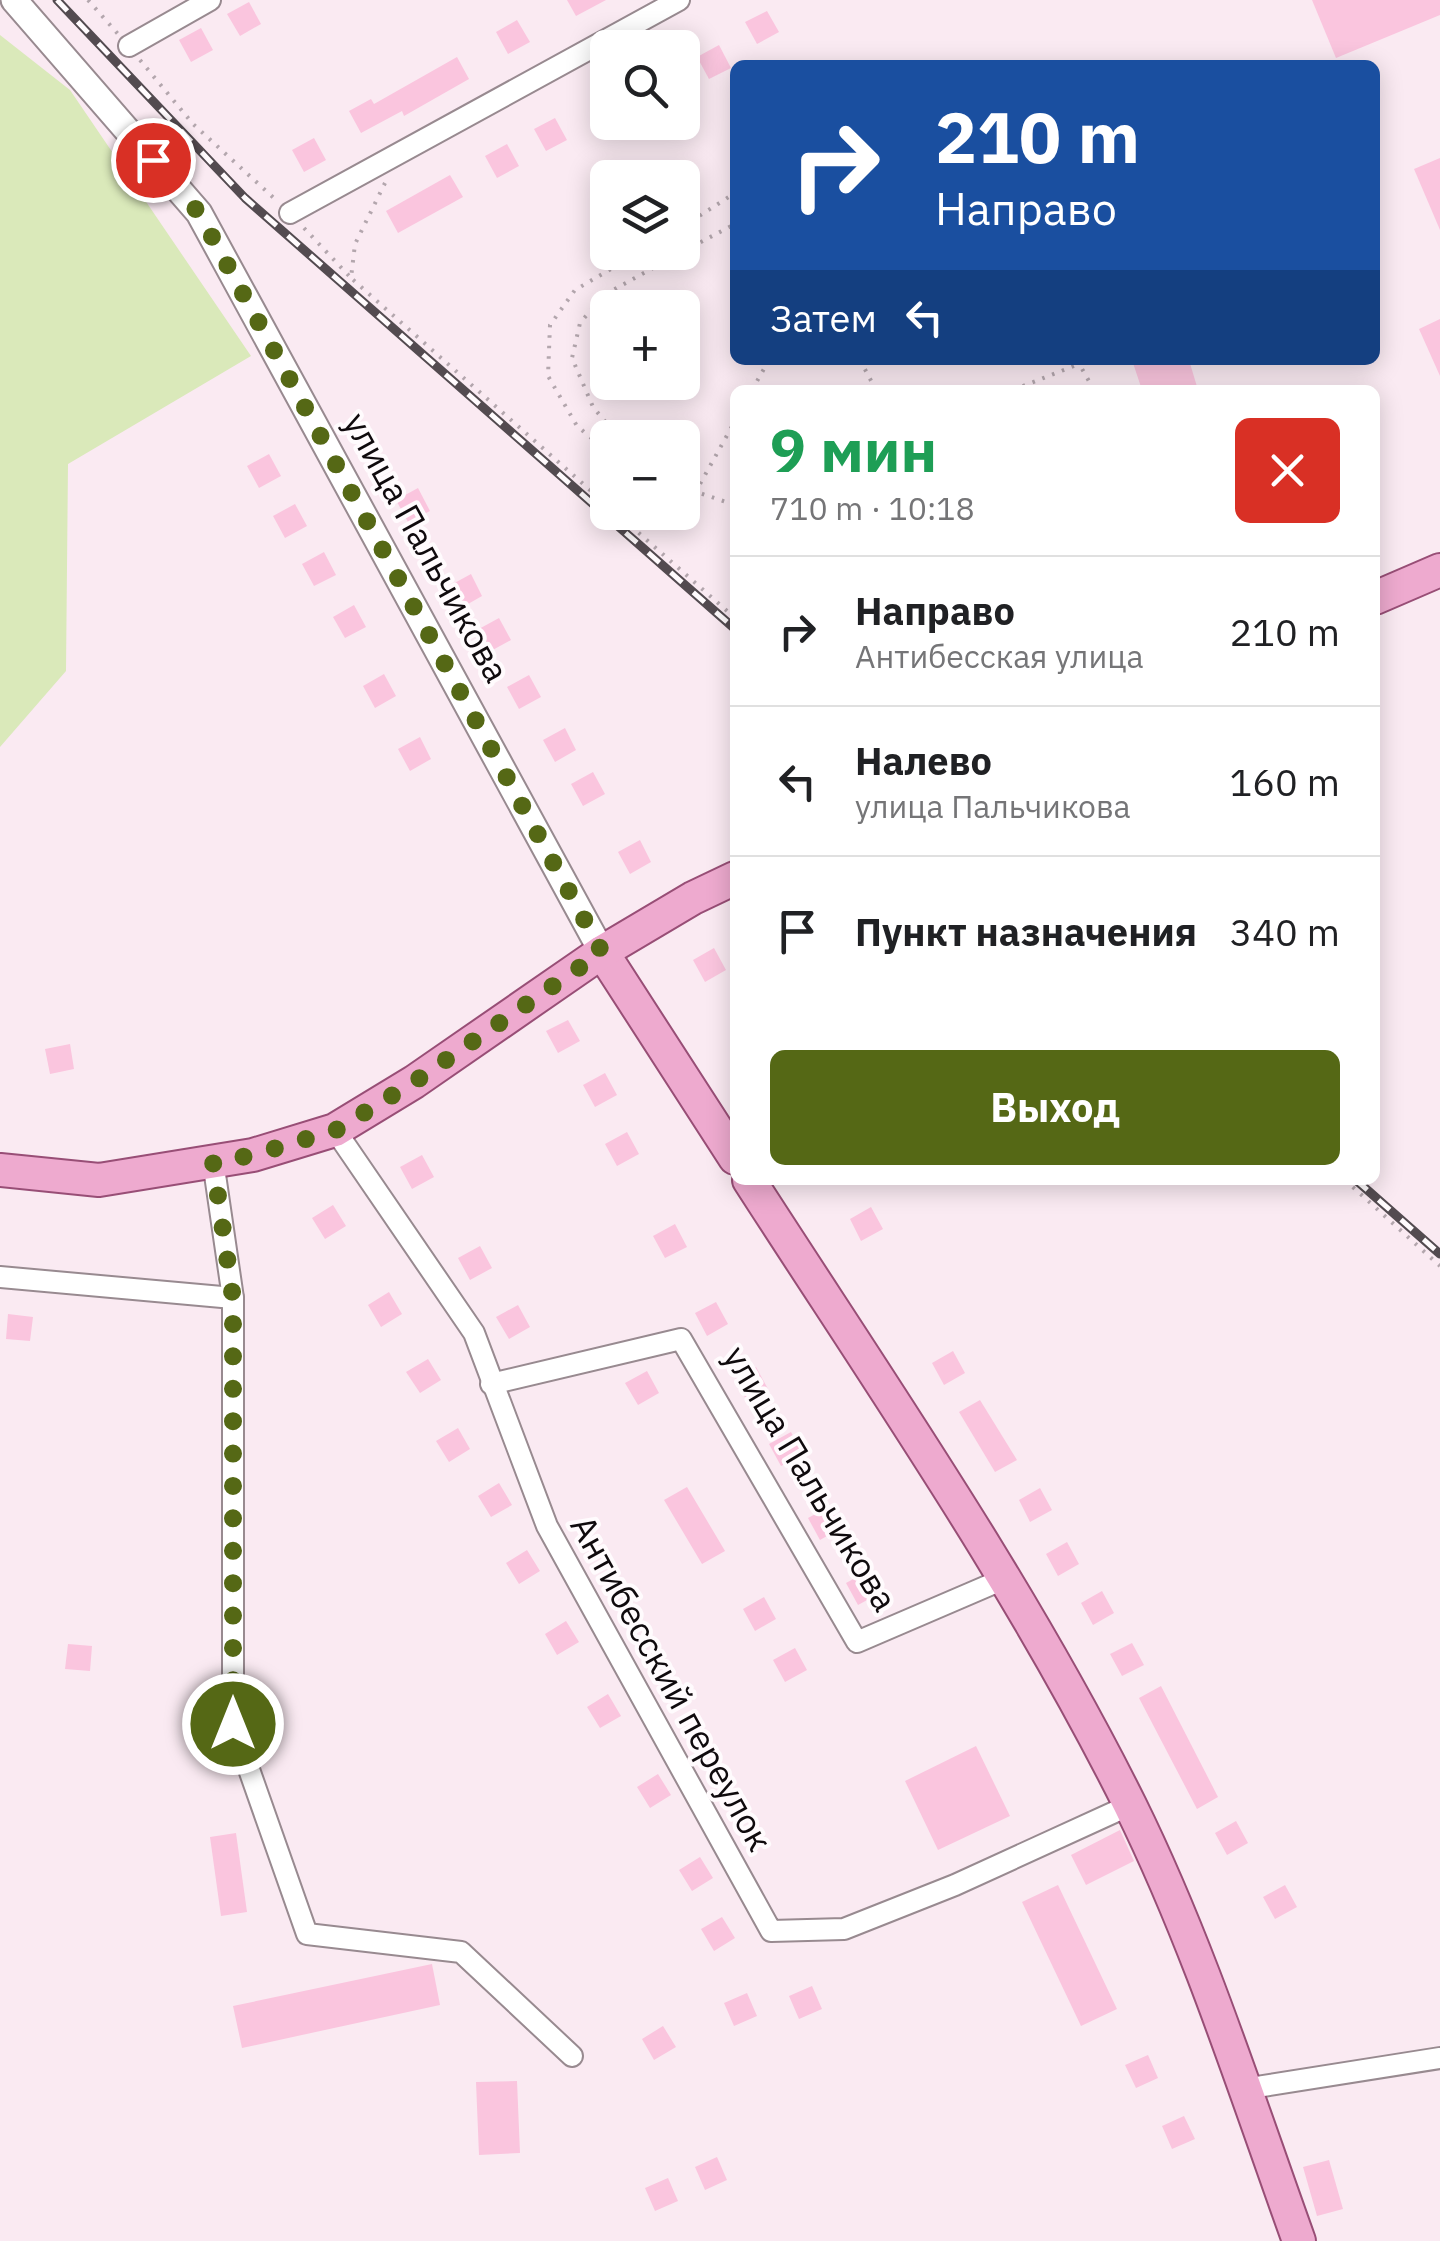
<!DOCTYPE html>
<html lang="ru">
<head>
<meta charset="utf-8">
<style>
  body { margin:0; font-family:"IBM Plex Sans",sans-serif; background:#f6f6f6; color:#202124; height:100vh; display:flex; flex-direction:column; font-size:38px; white-space:nowrap }
  * { box-sizing:border-box; margin:0 }
  p { font-size:32px; color:#757577 }
  .icon { flex:none; width:55px; height:55px; fill:none; stroke:currentColor; stroke-width:2; stroke-linecap:round; stroke-linejoin:round }
  .map { position:relative; flex:1; overflow:hidden }
  .panel { position:absolute; left:730px; top:385px; width:650px; height:800px; display:flex; flex-direction:column; background:#fff; border-radius:15px; box-shadow:0 5px 25px #0003 }
  .panel>* { flex:none }
  .banner { position:absolute; left:730px; top:60px; width:650px; height:305px; border-radius:15px; box-shadow:0 5px 25px #0003; background:#1a4fa0; color:#fff; overflow:hidden }
  .controls { position:absolute; left:590px; top:30px; display:grid; gap:20px }
  .controls a { display:grid; place-items:center; width:110px; height:110px; border-radius:15px; background:#fff; box-shadow:0 5px 25px #0003; font-size:50px }
  .pin { position:absolute; display:grid; place-items:center; width:85px; height:85px; color:#fff; margin:-42px; border:5px solid #fff; border-radius:50%; box-shadow:0 2px 10px #0007 }
  .me { position:absolute; width:110px; margin:-55px; rotate:0deg; stroke-linejoin:round; filter:drop-shadow(0 0 8px #0008) }
  .turn { display:flex; align-items:center; gap:35px; height:210px; padding:0 40px; font-size:45px }
  .turn .icon { width:130px; height:130px; stroke-width:2.5 }
  .turn b { display:block; font-size:70px; line-height:85px }
  .then { display:flex; align-items:center; height:95px; padding:0 40px; background:#0003; gap:20px; font-size:38px }
  .round { display:grid; place-items:center; flex:none; width:105px; height:105px; border-radius:15px; background:#f6f6f6 }
  .overview { display:flex; align-items:center; justify-content:space-between; height:170px; padding:0 40px }
  h1 { font-size:60px; font-weight:800; line-height:75px; color:#1e9e55 }
  .cta { display:flex; gap:20px; margin-top:auto; padding:20px 40px }
  .cta a { flex:1; height:115px; border-radius:15px; background:#556815; color:#fff; font-size:40px; font-weight:800; line-height:115px; text-align:center }
  ul { padding:0; list-style:none }
  li { display:flex; align-items:center; gap:30px; height:150px; padding:0 40px; border-top:2px solid #e0e0e0 }
  li div { flex:1 }
  li b { display:block; font-size:38px }
  li em { font-style:normal }
  .map>svg:first-child { display:block }
  .green { fill:#dae9ba }
  .building { fill:#fac5de }
  .lines { fill:none; stroke-linecap:round; stroke-linejoin:round }
  .minor-casing { stroke:#988a90; stroke-width:24 }
  .tertiary-casing { stroke:#988a90; stroke-width:29 }
  .primary-casing { stroke:#984e76; stroke-width:36 }
  .path { stroke:#b3a6ad; stroke-width:4; stroke-dasharray:2.5 8; stroke-linecap:butt }
  .minor { stroke:#fff; stroke-width:20 }
  .tertiary { stroke:#fff; stroke-width:25 }
  .primary { stroke:#eeaacf; stroke-width:32 }
  .rail-casing { stroke:#534b50; stroke-width:9 }
  .rail { stroke:#fffbfd; stroke-width:5; stroke-dasharray:15; stroke-linecap:butt }
  .route { stroke:#556815; stroke-width:18; stroke-dasharray:0 32.4 }
  .labels { text-anchor:middle; dominant-baseline:central; stroke-width:8; stroke-linejoin:round; paint-order:stroke }
  .street-label { font-size:35px; fill:#0f0a0d; stroke:#fffbfd }
</style>
</head>
<body>
<div class="map">
<svg width="1440" height="2241" viewBox="0 0 1440 2241">
  <rect width="100%" height="100%" fill="#faeaf2"/>
  <polygon class="green" points="0,35 70,90 251,356 68,464 66,671 0,747"/>
  <g class="building">
    <polygon points="567,0 606,0 576,16"/>
    <polygon points="1312,0 1440,0 1440,15 1336,58"/>
    <polygon points="249,2 261,24 240,36 227,14"/>
    <polygon points="767,11 779,32 757,44 745,22"/>
    <polygon points="517,20 530,42 508,54 496,32"/>
    <polygon points="201,28 213,50 191,62 179,40"/>
    <polygon points="719,45 731,68 709,79 697,57"/>
    <polygon points="457,57 469,79 404,116 402,111 361,133 349,111 371,99 374,104"/>
    <polygon points="555,118 567,140 546,151 534,129"/>
    <polygon points="314,138 326,160 304,172 292,150"/>
    <polygon points="507,144 519,166 497,178 485,156"/>
    <polygon points="1440,158 1440,230 1414,169"/>
    <polygon points="450,175 463,197 398,233 386,211"/>
    <polygon points="1440,319 1440,376 1419,329"/>
    <polygon points="1132,360 1189,360 1198,390 1142,390"/>
    <polygon points="269,454 281,476 259,488 247,466"/>
    <polygon points="418,488 430,511 408,522 396,500"/>
    <polygon points="295,504 307,526 285,538 273,516"/>
    <polygon points="324,552 336,575 314,586 302,564"/>
    <polygon points="471,574 482,596 461,608 449,586"/>
    <polygon points="354,605 366,627 345,638 333,617"/>
    <polygon points="499,618 511,640 489,652 477,630"/>
    <polygon points="384,674 396,696 375,708 363,686"/>
    <polygon points="529,675 541,697 519,709 507,687"/>
    <polygon points="565,728 576,750 555,762 543,740"/>
    <polygon points="420,737 431,759 410,771 398,749"/>
    <polygon points="593,772 605,794 583,806 571,784"/>
    <polygon points="640,840 651,862 630,874 618,852"/>
    <polygon points="714,948 726,970 705,982 693,960"/>
    <polygon points="568,1020 580,1041 558,1053 546,1031"/>
    <polygon points="70,1044 74,1069 50,1074 45,1049"/>
    <polygon points="605,1073 617,1095 595,1107 583,1085"/>
    <polygon points="627,1132 639,1154 617,1166 605,1144"/>
    <polygon points="422,1155 434,1177 412,1189 400,1167"/>
    <polygon points="333,1205 346,1226 325,1239 312,1218"/>
    <polygon points="871,1207 883,1229 861,1241 850,1219"/>
    <polygon points="675,1224 687,1247 665,1258 653,1236"/>
    <polygon points="480,1246 492,1268 470,1280 458,1258"/>
    <polygon points="389,1292 402,1314 381,1327 368,1305"/>
    <polygon points="716,1302 728,1324 707,1336 695,1313"/>
    <polygon points="518,1305 530,1327 509,1339 496,1317"/>
    <polygon points="8,1314 33,1317 30,1341 6,1339"/>
    <polygon points="953,1351 965,1373 944,1385 932,1363"/>
    <polygon points="428,1359 441,1380 420,1393 406,1372"/>
    <polygon points="756,1367 768,1389 747,1401 735,1379"/>
    <polygon points="647,1371 659,1393 638,1405 625,1383"/>
    <polygon points="980,1400 1017,1460 995,1472 959,1412"/>
    <polygon points="458,1428 470,1449 449,1462 436,1441"/>
    <polygon points="791,1432 803,1455 781,1466 769,1444"/>
    <polygon points="499,1483 512,1505 491,1517 478,1496"/>
    <polygon points="687,1487 725,1551 702,1564 664,1500"/>
    <polygon points="1040,1488 1052,1510 1030,1522 1019,1500"/>
    <polygon points="830,1506 841,1528 820,1540 808,1518"/>
    <polygon points="1067,1542 1079,1564 1058,1576 1046,1554"/>
    <polygon points="527,1550 540,1571 519,1584 506,1563"/>
    <polygon points="868,1571 880,1593 858,1605 846,1583"/>
    <polygon points="1102,1591 1114,1613 1093,1625 1081,1603"/>
    <polygon points="764,1597 776,1619 755,1631 743,1609"/>
    <polygon points="566,1621 579,1642 557,1655 545,1634"/>
    <polygon points="1132,1643 1144,1665 1122,1676 1110,1654"/>
    <polygon points="68,1644 92,1646 90,1671 65,1669"/>
    <polygon points="795,1648 807,1670 785,1682 773,1660"/>
    <polygon points="1161,1686 1218,1797 1197,1809 1139,1698"/>
    <polygon points="608,1694 621,1716 600,1728 587,1707"/>
    <polygon points="976,1746 1010,1816 938,1850 905,1781"/>
    <polygon points="658,1774 671,1795 650,1808 637,1787"/>
    <polygon points="1236,1821 1248,1843 1227,1855 1215,1833"/>
    <polygon points="1120,1830 1134,1861 1086,1885 1071,1855"/>
    <polygon points="236,1833 247,1912 221,1916 210,1837"/>
    <polygon points="700,1857 713,1878 692,1891 679,1870"/>
    <polygon points="1058,1885 1117,2009 1081,2026 1022,1902"/>
    <polygon points="1285,1885 1297,1907 1275,1919 1263,1897"/>
    <polygon points="722,1917 735,1938 714,1951 701,1929"/>
    <polygon points="432,1964 440,2005 242,2048 233,2006"/>
    <polygon points="812,1986 822,2009 799,2019 789,1996"/>
    <polygon points="747,1993 757,2016 734,2026 724,2003"/>
    <polygon points="663,2026 676,2047 654,2060 642,2039"/>
    <polygon points="1148,2055 1158,2078 1136,2088 1125,2065"/>
    <polygon points="517,2081 520,2153 479,2155 476,2082"/>
    <polygon points="1184,2116 1195,2139 1172,2149 1162,2126"/>
    <polygon points="717,2157 727,2180 705,2190 695,2167"/>
    <polygon points="1329,2160 1343,2209 1317,2216 1303,2167"/>
    <polygon points="668,2178 678,2201 655,2211 645,2188"/>
  </g>
  <g class="lines">
    <defs>
      <g id="minor">
        <polyline points="129,46 210,0"/>
        <polyline points="290,213 679,0"/>
        <polyline points="335,1130 474,1333 547,1526 771,1931 844,1929 955,1885 1130,1805"/>
        <polyline points="213,1161 233,1298 233,1724 307,1934 461,1952 572,2056"/>
        <polyline points="0,1277 233,1298"/>
        <polyline points="491,1384 681,1339 857,1642 1006,1578"/>
        <polyline points="1244,2089 1440,2058"/>
      </g>
      <polyline id="tertiary" points="14,0 199,213 602,952"/>
      <g id="primary">
        <polyline points="1375,598 1440,570"/>
        <polyline points="602,952 735,1158"/>
        <polyline points="0,1170 99,1180 253,1155 335,1130 414,1082 602,952 693,898 735,878"/>
        <path d="M749,1180C881,1385 1021,1586 1130,1805C1199,1945 1246,2094 1299,2241"/>
      </g>
    </defs>
    <use href="#minor" class="minor-casing"/>
    <use href="#tertiary" class="tertiary-casing"/>
    <use href="#primary" class="primary-casing"/>
    <g class="path">
      <polyline points="88,0 118,34"/>
      <polyline points="140,60 193,124 276,200"/>
      <polyline points="385,183 355,244 351,278 608,506"/>
      <polyline points="682,227 735,193"/>
      <polyline points="304,228 351,278"/>
      <polyline points="682,252 735,224"/>
      <polyline points="860,360 876,390"/>
      <polyline points="1077,360 1094,390"/>
      <polyline points="752,390 769,360"/>
      <polyline points="1013,390 1079,364"/>
      <polyline points="619,438 593,407 572,358 580,323 604,295 682,252"/>
      <polyline points="608,452 577,426 548,376 550,325 575,290 640,252"/>
      <polyline points="682,487 735,505"/>
      <polyline points="695,493 735,421"/>
      <polyline points="615,512 735,618"/>
      <polyline points="1345,1180 1440,1266"/>
    </g>
    <use href="#minor" class="minor"/>
    <use href="#tertiary" class="tertiary"/>
    <use href="#primary" class="primary"/>
    <defs>
      <g id="rail">
        <polyline points="57,0 245,198 735,629"/>
        <polyline points="1356,1180 1440,1254"/>
      </g>
    </defs>
    <use href="#rail" class="rail-casing"/>
    <use href="#rail" class="rail"/>
  </g>
  <g class="lines">
    <polyline class="route" points="153,160 199,213 602,952 414,1082 336,1130 253,1155 213,1162 233,1298 233,1724"/>
  </g>
  <g class="labels">
    <g class="street-label">
      <text transform="translate(427 547) rotate(61)">улица Пальчикова</text>
      <text transform="translate(811 1478) rotate(59)">улица Пальчикова</text>
      <text transform="translate(672 1683) rotate(61)">Антибесский переулок</text>
    </g>
  </g>
</svg>
<div class="controls">
<a><svg class="icon" aria-label="search" viewBox="0 0 24 24"><circle cx="10" cy="10" r="6"/><path d="M15 15l6 6"/></svg></a>
<a><svg class="icon" aria-label="layers" viewBox="0 0 24 24"><path d="M12 4l9 5-9 5-9-5zM3 14l9 5 9-5"/></svg></a>
<a>+</a>
<a>−</a>
</div>
<div class="pin" style="left:153px;top:160px;background:#d93025"><svg class="icon" aria-label="arrive" viewBox="0 0 24 24"><path d="M6 21V4h12l-3 4 3 4H6"/></svg></div>
<svg class="me" style="left:233px;top:1724px" viewBox="-20 -20 40 40"><circle r="17" fill="#556815" stroke="#fff" stroke-width="3"/><path d="M0-11L8 9 0 5-8 9z" fill="#fff"/></svg>
<div class="banner">
<div class="turn"><svg class="icon" aria-label="right" viewBox="0 0 24 24"><path d="M7 20v-9h11M14 6l5 5-5 5"/></svg><div><b>210 m</b>Направо</div></div>
<div class="then">Затем<svg class="icon" aria-label="left" viewBox="0 0 24 24"><path d="M17 20v-9H6M10 6l-5 5 5 5"/></svg></div>
</div>
<section class="panel">
<div class="overview"><div><h1>9 мин</h1><p>710 m · 10:18</p></div><a class="round" style="background:#d93025;color:#fff"><svg class="icon" aria-label="close" viewBox="0 0 24 24"><path d="M6 6l12 12M18 6L6 18"/></svg></a></div>
<ul>
<li><svg class="icon" aria-label="right" viewBox="0 0 24 24"><path d="M7 20v-9h11M14 6l5 5-5 5"/></svg><div><b>Направо</b><p>Антибесская улица</p></div><em>210 m</em></li>
<li><svg class="icon" aria-label="left" viewBox="0 0 24 24"><path d="M17 20v-9H6M10 6l-5 5 5 5"/></svg><div><b>Налево</b><p>улица Пальчикова</p></div><em>160 m</em></li>
<li><svg class="icon" aria-label="arrive" viewBox="0 0 24 24"><path d="M6 21V4h12l-3 4 3 4H6"/></svg><div><b>Пункт назначения</b></div><em>340 m</em></li>
</ul>
<div class="cta"><a>Выход</a></div>
</section>
</div>
</body>
</html>
